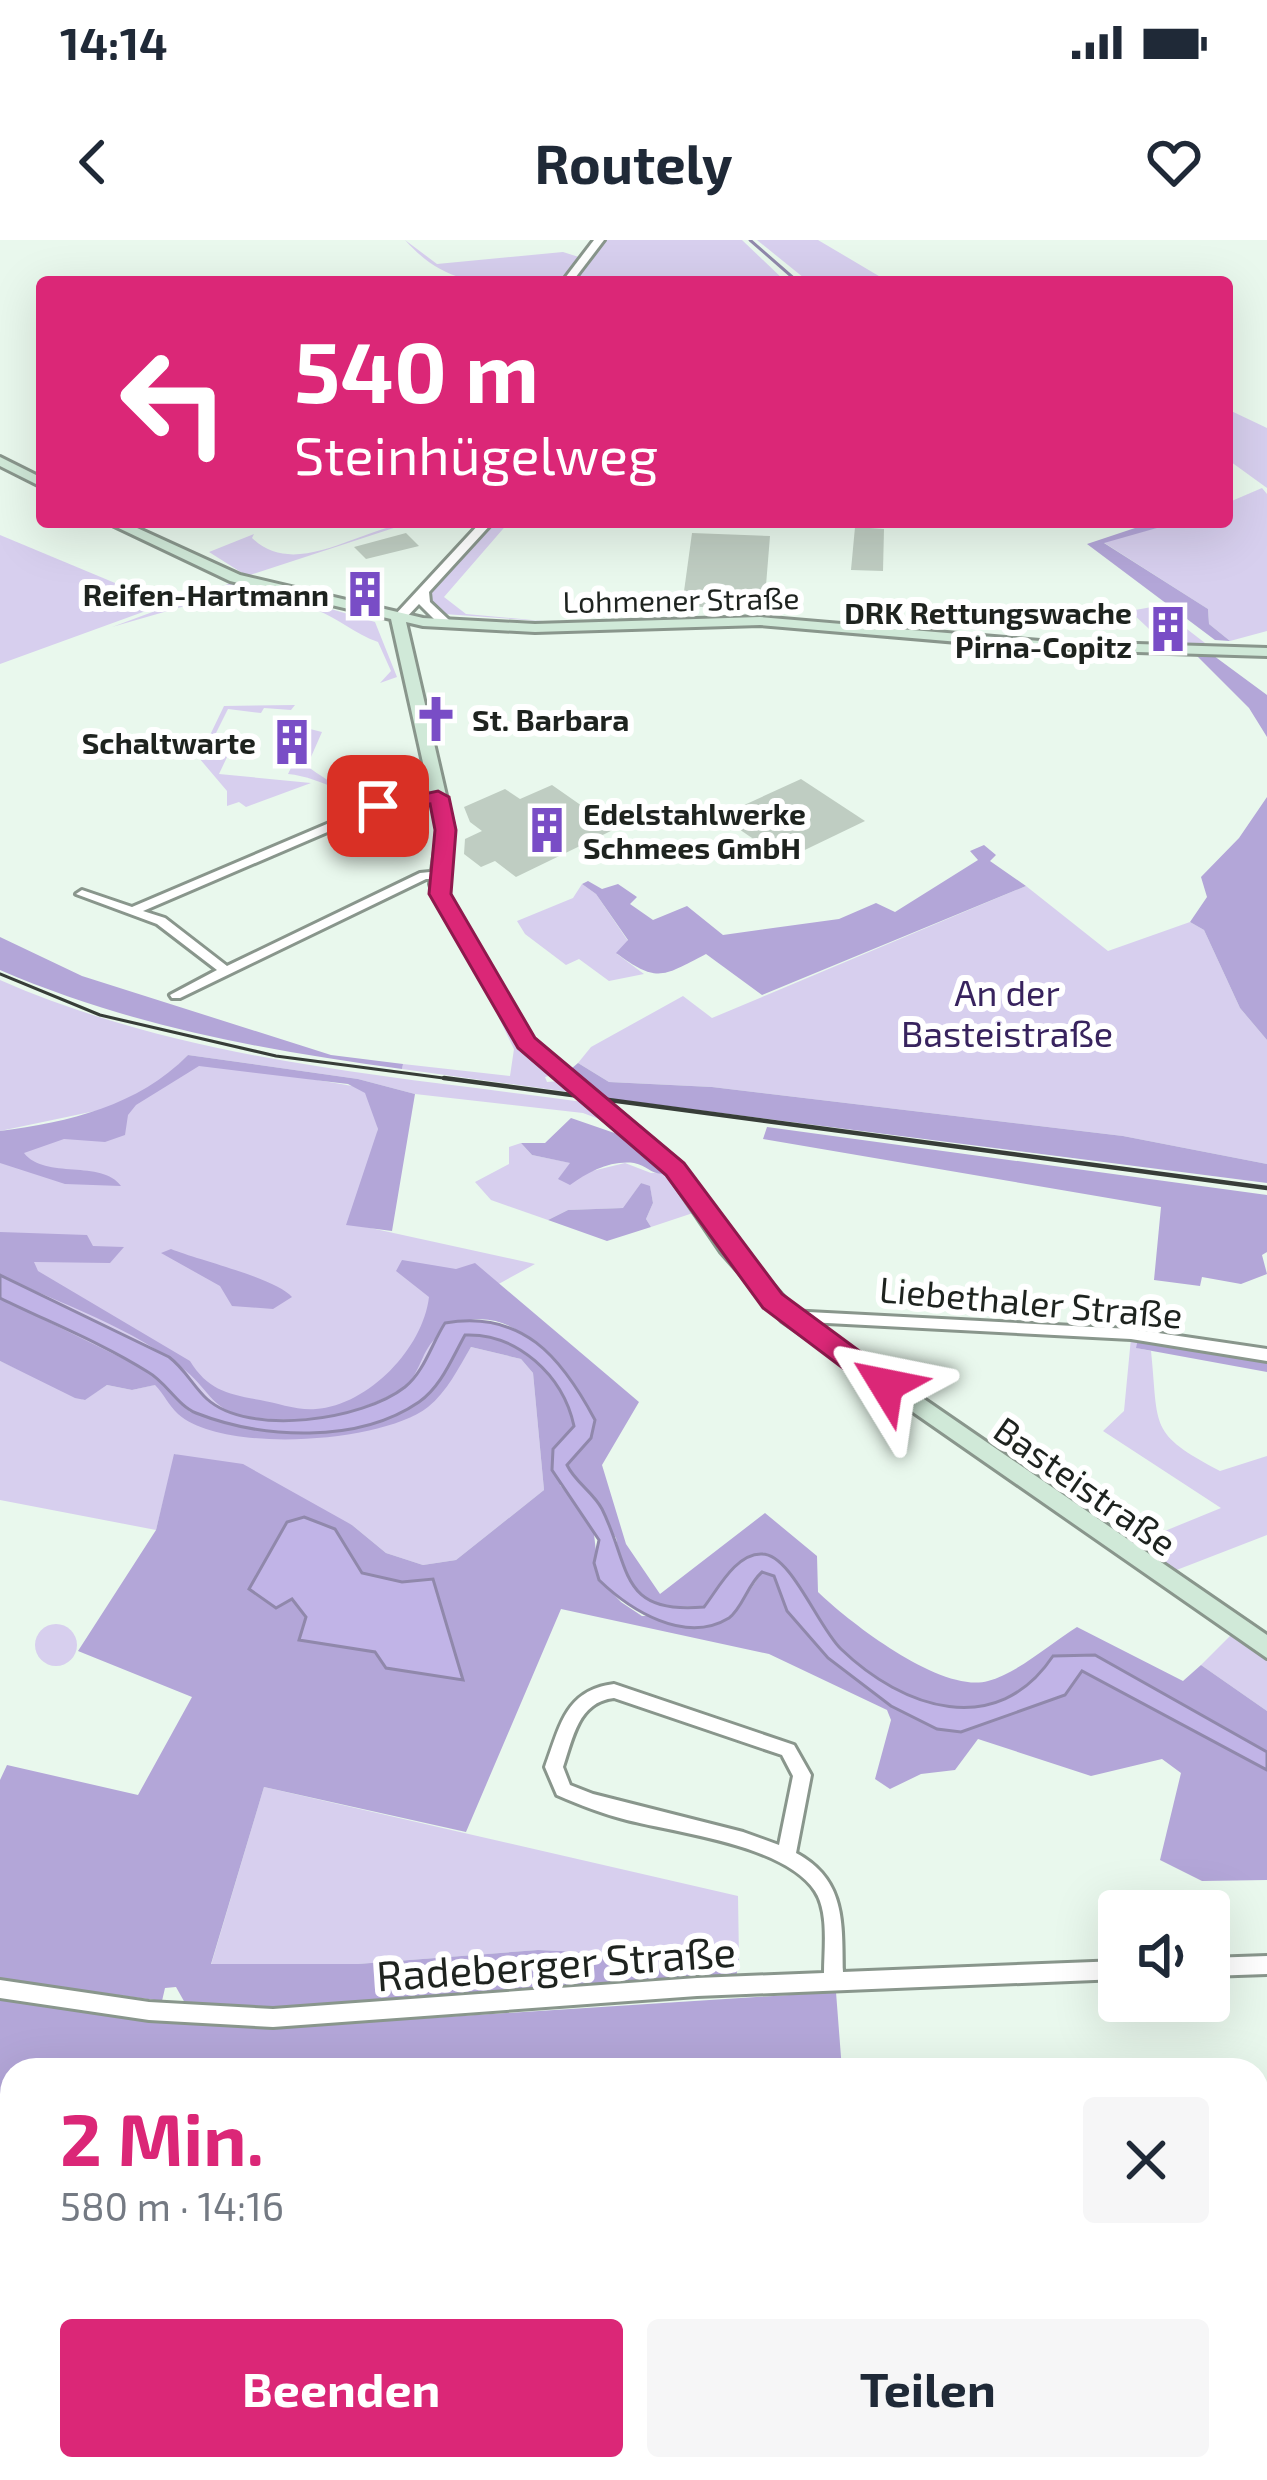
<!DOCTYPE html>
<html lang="de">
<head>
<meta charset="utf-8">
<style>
  body { margin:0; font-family:"Exo 2",sans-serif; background:#f6f6f7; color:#1f2937; height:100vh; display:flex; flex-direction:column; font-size:45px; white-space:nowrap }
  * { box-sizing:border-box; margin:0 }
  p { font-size:39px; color:#747a83 }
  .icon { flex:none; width:66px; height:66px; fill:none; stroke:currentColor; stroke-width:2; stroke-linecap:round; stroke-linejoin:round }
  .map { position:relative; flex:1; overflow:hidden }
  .drawer { position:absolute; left:0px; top:1818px; width:1269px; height:423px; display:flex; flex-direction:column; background:#fff; border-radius:36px 36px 0 0; box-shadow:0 12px 48px #0002 }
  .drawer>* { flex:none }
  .hud { position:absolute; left:36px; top:36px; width:1197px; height:252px; border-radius:12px; box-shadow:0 12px 48px #0002; background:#db2777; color:#fff; overflow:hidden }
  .tools { position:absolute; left:1098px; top:1650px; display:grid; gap:24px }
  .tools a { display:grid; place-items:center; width:132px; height:132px; border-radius:12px; background:#fff; box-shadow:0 12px 48px #0002; font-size:60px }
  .pin { position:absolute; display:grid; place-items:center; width:102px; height:102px; color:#fff; margin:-51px; border-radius:24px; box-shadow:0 6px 18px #0006 }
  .me { position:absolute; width:132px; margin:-66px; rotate:305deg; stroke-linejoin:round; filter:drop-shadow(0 0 9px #0008) }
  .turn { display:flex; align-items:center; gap:42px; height:252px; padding:0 60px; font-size:54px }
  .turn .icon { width:156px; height:156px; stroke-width:2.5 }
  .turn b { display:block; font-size:84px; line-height:102px }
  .round { display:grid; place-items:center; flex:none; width:126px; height:126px; border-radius:12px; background:#f6f6f7 }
  .headline { display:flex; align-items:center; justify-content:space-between; height:204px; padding:0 60px }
  h1 { font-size:72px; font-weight:700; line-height:90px; color:#db2777 }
  .primary-button { display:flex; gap:24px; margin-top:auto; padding:24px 60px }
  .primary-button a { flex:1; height:138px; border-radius:12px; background:#db2777; color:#fff; font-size:48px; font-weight:700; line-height:138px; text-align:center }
  .primary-button a+a { background:#f6f6f7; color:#1f2937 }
  .status { display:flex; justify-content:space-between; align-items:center; height:84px; padding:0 60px; background:#fff; direction:ltr }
  .status svg { height:33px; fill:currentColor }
  header { display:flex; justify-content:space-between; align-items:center; height:156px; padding:0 60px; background:#fff; font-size:54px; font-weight:700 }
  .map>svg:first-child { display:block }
  .green { fill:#d7cfee }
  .forest { fill:#b3a6d8; fill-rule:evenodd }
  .water { fill:#c1b4e7; stroke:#9088ab; stroke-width:3 }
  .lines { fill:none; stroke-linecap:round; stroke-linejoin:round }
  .stream { stroke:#9088ab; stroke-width:3 }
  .building { fill:#bfcdc2 }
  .minor-casing { stroke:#89968c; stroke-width:6 }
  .tertiary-casing { stroke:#89968c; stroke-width:6 }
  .secondary-casing { stroke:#89968c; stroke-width:6 }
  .minor { fill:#fff; fill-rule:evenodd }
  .tertiary { fill:#fff; fill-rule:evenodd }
  .secondary { fill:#d0e9d8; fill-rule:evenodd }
  .rail-far1 { stroke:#373d38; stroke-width:3 }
  .rail { stroke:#373d38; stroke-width:4.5 }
  .route { fill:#db2777; stroke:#8e194d; stroke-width:3 }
  .labels { text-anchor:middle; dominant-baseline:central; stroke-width:12; stroke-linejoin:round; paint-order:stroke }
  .far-poi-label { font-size:30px; font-weight:bold; fill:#1e231f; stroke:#fff; text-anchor:end }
  .far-street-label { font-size:30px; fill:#1e231f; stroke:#fff }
  .park-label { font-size:36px; fill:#38235e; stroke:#fff }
  .street-label { font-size:36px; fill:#1e231f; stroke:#fff }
  .near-street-label { font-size:42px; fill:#1e231f; stroke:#fff }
</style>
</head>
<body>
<div class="status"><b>14:14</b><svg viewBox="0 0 49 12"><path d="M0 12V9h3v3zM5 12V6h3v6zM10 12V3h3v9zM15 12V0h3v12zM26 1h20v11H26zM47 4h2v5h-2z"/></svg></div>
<header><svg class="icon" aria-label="back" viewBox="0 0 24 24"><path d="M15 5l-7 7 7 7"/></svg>Routely<svg class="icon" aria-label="heart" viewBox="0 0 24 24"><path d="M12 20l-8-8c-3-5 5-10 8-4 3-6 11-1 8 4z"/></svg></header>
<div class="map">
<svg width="1267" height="2240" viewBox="0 0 1267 2240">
  <rect width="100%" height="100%" fill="#e9f8ed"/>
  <g class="green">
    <path d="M405,0L437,24L563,12L582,18L564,42C498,42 453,54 405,0Z"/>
    <polygon points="604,0 742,0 786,42 571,42"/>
    <polygon points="757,0 818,0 889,42 809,42"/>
    <polygon points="1227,169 1267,188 1267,248 1227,219"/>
    <polygon points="1262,248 1267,254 1267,391 1230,401 1209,384 1208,369 1103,302 1178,282 1227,282 1227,263"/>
    <path d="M412,282L247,336L209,312L254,294L252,298C295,340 358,289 412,282Z"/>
    <polygon points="496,282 509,282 444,357 466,374 553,382 444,374 429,365 432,352"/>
    <polygon points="0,295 163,363 165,364 0,424"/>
    <path d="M243,343L375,382L397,437L380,443L391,431L378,402C355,394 338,378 316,370C292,360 263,354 237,351L112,387L228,344Z"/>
    <polygon points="1157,366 1205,403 1165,404 1130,371"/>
    <polygon points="295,465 291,470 264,468 261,473 228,469 206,513 228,515 219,534 311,543 246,567 239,562 227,566 227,551 199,518 224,466"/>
    <path d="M310,489L322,492L307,526C359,564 368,556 425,535L429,552C381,585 335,538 288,534Z"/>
    <polygon points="582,644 596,654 628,701 617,714 644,734 609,741 579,719 566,725 525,694 517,681 573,658"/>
    <polygon points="1026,646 1108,711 1190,682 1204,690 1240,768 1267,800 1267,924 1123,896 712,847 609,842 578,823 591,807 683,756 712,778"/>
    <path d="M0,740C184,821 386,835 583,862L607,882L583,873L415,854L358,839L188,815L166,837L199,820L370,849L378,889L357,985L535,1024L466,1062L446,1127L450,1141L471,1107L521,1119L533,1133L544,1250L456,1320L423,1325L386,1313L352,1285L175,1214L156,1290L0,1260V1121L84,1160L107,1145L132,1150L154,1145L0,1055V909L100,870L0,891Z"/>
    <polygon points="501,773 521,806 552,835 545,837 547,842 560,841 576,853 402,829 403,824 510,836 514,809 497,774"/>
    <polygon points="521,903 532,915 571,923 559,939 625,923 651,933 670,932 699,971 651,987 646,979 653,963 650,947 641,943 624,968 568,970 548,980 491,960 475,942 509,924 509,907"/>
    <path d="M1131,1098L1138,1099L1137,1108L1151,1111C1159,1188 1148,1193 1220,1231L1267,1216V1295L1174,1331L1133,1304L1221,1268L1103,1191L1124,1171Z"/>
    <circle cx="56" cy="1405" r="21"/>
    <polygon points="1232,1394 1267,1416 1267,1471 1201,1425"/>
    <polygon points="264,1547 738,1656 739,1719 538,1710 358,1724 211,1725"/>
    <polygon points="1257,2183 1267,2185 1267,2240 858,2240 857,2229 1257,2229"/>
  </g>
  <g class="forest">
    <polygon points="1153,282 1178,282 1104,303 1208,369 1209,384 1230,401 1215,400 1087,304"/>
    <polygon points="1193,412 1210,413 1267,455 1267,497 1249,468"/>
    <polygon points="1267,557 1267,800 1240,768 1204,690 1190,682 1207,657 1201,637 1239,598"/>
    <path d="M984,605L996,615L990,621L1026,646L762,755L706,714C663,736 658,744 616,713L628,700L596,654L582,644L588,641L602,649L618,644L637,657L630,664L653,680L687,666L723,695L839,679L876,663L895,672L978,620L970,611Z"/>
    <path d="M0,697L82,736L331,815L403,824L402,829C262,810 130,786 0,730Z"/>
    <path d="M188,815L358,839L415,854L392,991L346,985L378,889L365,853L348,844L199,826L136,865L128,875L125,895L105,902L64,899L24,913C45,940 102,919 121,946L65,944L0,923V891C69,882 138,866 188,815Z"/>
    <polygon points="578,823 609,842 712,847 1123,896 1267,924 1267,943 605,858 571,829"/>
    <path d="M571,878L626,897L670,932C652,938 650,926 634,923C611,920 588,932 570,945L558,939L570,923L532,915L521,903H545Z"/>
    <polygon points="767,887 1267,955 1267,1012 1262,1015 1267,1034 1241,1044 1202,1037 1200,1046 1154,1040 1161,967 763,899"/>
    <polygon points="641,943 650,946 653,963 646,979 651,987 607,1001 548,980 568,970 623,968"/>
    <path d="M0,992L87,995L93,1006L124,1007L110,1023L34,1022L38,1031L190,1121C208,1150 227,1154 260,1160C277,1163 299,1171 316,1169C369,1165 423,1108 429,1057L396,1031L402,1020L456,1029L475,1023L639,1162L602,1225L626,1304L660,1354L765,1273L817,1316L818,1352C850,1383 942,1454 988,1441C1018,1433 1051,1403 1077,1387L1183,1441L1201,1425L1267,1471V1512L1095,1415L1053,1416C997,1499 900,1470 839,1408C811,1378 797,1320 759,1313L731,1331L704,1367L660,1366L640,1357L623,1334L616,1298L567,1224L595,1180C567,1127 499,1040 435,1099C420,1113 420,1138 400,1150C352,1177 303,1184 250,1177C213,1172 210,1151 186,1131C134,1088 61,1064 0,1035Z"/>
    <path d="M171,1009C198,1020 275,1038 292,1057L273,1069L232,1066L220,1046L161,1013Z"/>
    <path d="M0,1058L150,1132L190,1172L305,1193L418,1163L465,1094C510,1093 567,1131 573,1181C576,1200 565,1226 560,1245L593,1285L599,1339L621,1362L642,1376H733L762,1332L773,1336L787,1372L828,1418L961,1492L1065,1455L1082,1430L1093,1435L1267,1530V1640L1202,1641L1160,1620L1181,1533L1162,1519L1091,1536L978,1499L955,1530L921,1534L890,1549L875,1539L891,1480L887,1470L769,1414L561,1369L466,1592L264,1547L211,1724H358L538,1710L739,1719L736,1738L278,1769L185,1763L176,1747L165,1748L162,1761L0,1739V1540L7,1525L138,1555L192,1457L78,1411L156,1290L174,1214L243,1224L352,1285L386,1313L423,1325L456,1320L544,1250L533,1133L521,1119L471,1107C459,1127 447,1152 428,1167C382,1203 223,1214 178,1174C169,1166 164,1154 155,1145L132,1150L107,1145L85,1160L75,1158L0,1121ZM335,1289L361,1333L402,1342L463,1439L386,1428L376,1412L300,1400L306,1377L292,1358Z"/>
    <polygon points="1138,1099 1267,1121 1267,1132 1136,1108"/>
    <polygon points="836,1752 842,1830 12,1830 12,2229 857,2229 858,2240 0,2240 0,1758 146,1780 273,1788"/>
  </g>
  <g class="water">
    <path d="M0,1035L169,1117C185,1129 193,1146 207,1159C249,1197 363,1180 405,1147C424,1132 432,1103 445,1083C522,1070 561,1116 595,1180L591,1198L567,1225C575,1242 593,1252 602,1269C631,1327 618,1375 704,1367C718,1349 736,1313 762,1314C791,1314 818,1387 841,1409C903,1469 997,1500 1053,1416L1095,1415L1267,1512V1530L1082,1431L1065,1455L961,1492L937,1489L891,1466L828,1418L787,1371L774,1336L762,1332C748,1344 742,1369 729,1378C685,1405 630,1370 599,1340L594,1323L599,1300L552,1230L553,1209L574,1186C563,1135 517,1093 465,1095C452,1118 441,1147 419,1162C358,1204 262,1199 196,1173C178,1166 166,1142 148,1132C102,1103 49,1082 0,1058Z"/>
    <polygon points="304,1277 335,1289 362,1333 402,1342 433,1339 463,1440 386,1428 375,1412 299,1400 306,1377 292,1359 276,1368 249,1349 287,1282"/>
  </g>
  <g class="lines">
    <polyline class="stream" points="750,0 798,42"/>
  </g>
  <g class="building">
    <polygon points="855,287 884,289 883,331 851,330"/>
    <polygon points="406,293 419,306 366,319 354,307"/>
    <polygon points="692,293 770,296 764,370 682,366"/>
    <polygon points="801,539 865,581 784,620 720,576"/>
    <polygon points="552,545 615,589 516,637 495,621 481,627 464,614 465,599 482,591 470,582 464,567 505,549 520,559"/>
  </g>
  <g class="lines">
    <defs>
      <g id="minor">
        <polygon points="438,554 442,555 442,559 381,569 143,671 165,678 227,726 420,633 440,631 446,635 440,639 426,639 180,758 172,758 170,755 217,730 157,684 76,654 82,650 132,667 374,564"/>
        <polygon points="789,1071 1131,1089 1267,1109 1267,1121 1131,1099 789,1081 782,1076"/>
        <path d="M614,1444L794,1505L811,1535L796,1613C846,1640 842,1682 843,1732L1119,1721V1739L697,1756L273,1787L149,1780L0,1758V1740L149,1762L273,1769L697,1738L824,1733C824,1708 829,1672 815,1651C785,1605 678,1593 627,1580C603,1574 580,1565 557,1555L545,1527C560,1487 565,1450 614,1444ZM614,1458L782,1515L793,1536L779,1605L743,1592L593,1554L570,1545L563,1527C573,1498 578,1462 614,1458Z"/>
        <polygon points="1267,1716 1267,1734 1209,1736 1209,1718"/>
      </g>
      <g id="tertiary">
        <polygon points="594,0 604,0 572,42 562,42"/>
        <polygon points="481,282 493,282 429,352 430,362 449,380 449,386 441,386 419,364 402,382 394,382 394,376"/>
      </g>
      <g id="secondary">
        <polygon points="0,217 42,238 42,247 0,226"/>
        <polygon points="106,282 124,282 240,335 423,378 535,384 760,377 1040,401 1267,408 1267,416 1040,409 760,385 535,392 423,386 406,382 454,590 446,644 451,660 533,799 682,924 735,1002 796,1071 1267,1395 1267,1418 782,1081 721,1012 668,934 520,807 435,660 430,644 438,590 391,379 230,341"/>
      </g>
    </defs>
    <use href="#minor" class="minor-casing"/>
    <use href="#tertiary" class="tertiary-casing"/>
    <use href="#secondary" class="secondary-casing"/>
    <use href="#minor" class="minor"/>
    <use href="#tertiary" class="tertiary"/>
    <use href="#secondary" class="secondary"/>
    <polyline class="rail-far1" points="0,734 100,775 276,816 466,841"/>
    <polyline class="rail" points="444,838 1267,948"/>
  </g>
  <polygon class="route" points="438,551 449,557 456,590 451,654 535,798 684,923 782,1054 896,1138 896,1153 876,1153 763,1068 666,935 518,808 429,654 435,590 430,564 378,572 368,566"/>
  <defs>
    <symbol id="building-bare" viewBox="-9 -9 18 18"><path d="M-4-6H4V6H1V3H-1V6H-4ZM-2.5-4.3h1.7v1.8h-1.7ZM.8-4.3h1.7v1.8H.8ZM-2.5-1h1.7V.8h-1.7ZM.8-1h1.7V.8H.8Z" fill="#794dc6" stroke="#fff" stroke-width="2.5" paint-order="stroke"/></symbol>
    <symbol id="church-bare" viewBox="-9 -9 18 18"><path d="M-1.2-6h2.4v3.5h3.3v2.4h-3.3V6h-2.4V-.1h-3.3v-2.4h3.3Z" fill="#794dc6" stroke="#fff" stroke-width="2.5" paint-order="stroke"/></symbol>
  </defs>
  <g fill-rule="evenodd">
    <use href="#building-bare" x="332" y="321" width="66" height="66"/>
    <use href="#building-bare" x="1135" y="356" width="66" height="66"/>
    <use href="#church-bare" x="403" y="446" width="66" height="66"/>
    <use href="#building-bare" x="259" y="469" width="66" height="66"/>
    <use href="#building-bare" x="514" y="557" width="66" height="66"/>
  </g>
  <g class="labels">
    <g class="far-poi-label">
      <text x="329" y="354">Reifen-Hartmann</text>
      <text x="1132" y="372">DRK Rettungswache<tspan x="1132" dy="34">Pirna-Copitz</tspan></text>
      <text x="472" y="479" text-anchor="start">St. Barbara</text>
      <text x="256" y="502">Schaltwarte</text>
      <text x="583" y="573" text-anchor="start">Edelstahlwerke<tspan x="583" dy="34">Schmees GmbH</tspan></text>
    </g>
    <g class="far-street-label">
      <text transform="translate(681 359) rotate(-1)">Lohmener Straße</text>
    </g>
    <g class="park-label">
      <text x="1007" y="751">An der<tspan x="1007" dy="41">Basteistraße</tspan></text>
    </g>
    <g class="street-label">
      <text transform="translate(1031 1061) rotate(5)">Liebethaler Straße</text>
      <text transform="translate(1086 1245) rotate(35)">Basteistraße</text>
    </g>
    <g class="near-street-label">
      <text transform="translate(556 1722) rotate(-4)">Radeberger Straße</text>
    </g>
  </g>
</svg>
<div class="tools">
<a><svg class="icon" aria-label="sound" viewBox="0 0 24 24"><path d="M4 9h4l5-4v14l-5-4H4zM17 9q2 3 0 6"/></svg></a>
</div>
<div class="pin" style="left:378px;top:566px;background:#d93025"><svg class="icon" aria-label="arrive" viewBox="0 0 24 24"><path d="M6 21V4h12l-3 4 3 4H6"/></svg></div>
<svg class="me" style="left:886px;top:1145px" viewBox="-20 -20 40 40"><path d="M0-17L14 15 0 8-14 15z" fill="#db2777" stroke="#fff" stroke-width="4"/></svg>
<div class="hud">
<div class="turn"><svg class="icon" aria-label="left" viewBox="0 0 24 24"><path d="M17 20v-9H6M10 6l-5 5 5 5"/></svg><div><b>540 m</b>Steinhügelweg</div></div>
</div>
<section class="drawer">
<div class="headline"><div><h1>2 Min.</h1><p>580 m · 14:16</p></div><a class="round"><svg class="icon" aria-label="close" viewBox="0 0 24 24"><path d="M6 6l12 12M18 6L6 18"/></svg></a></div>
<div class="primary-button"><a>Beenden</a><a>Teilen</a></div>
</section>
</div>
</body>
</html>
